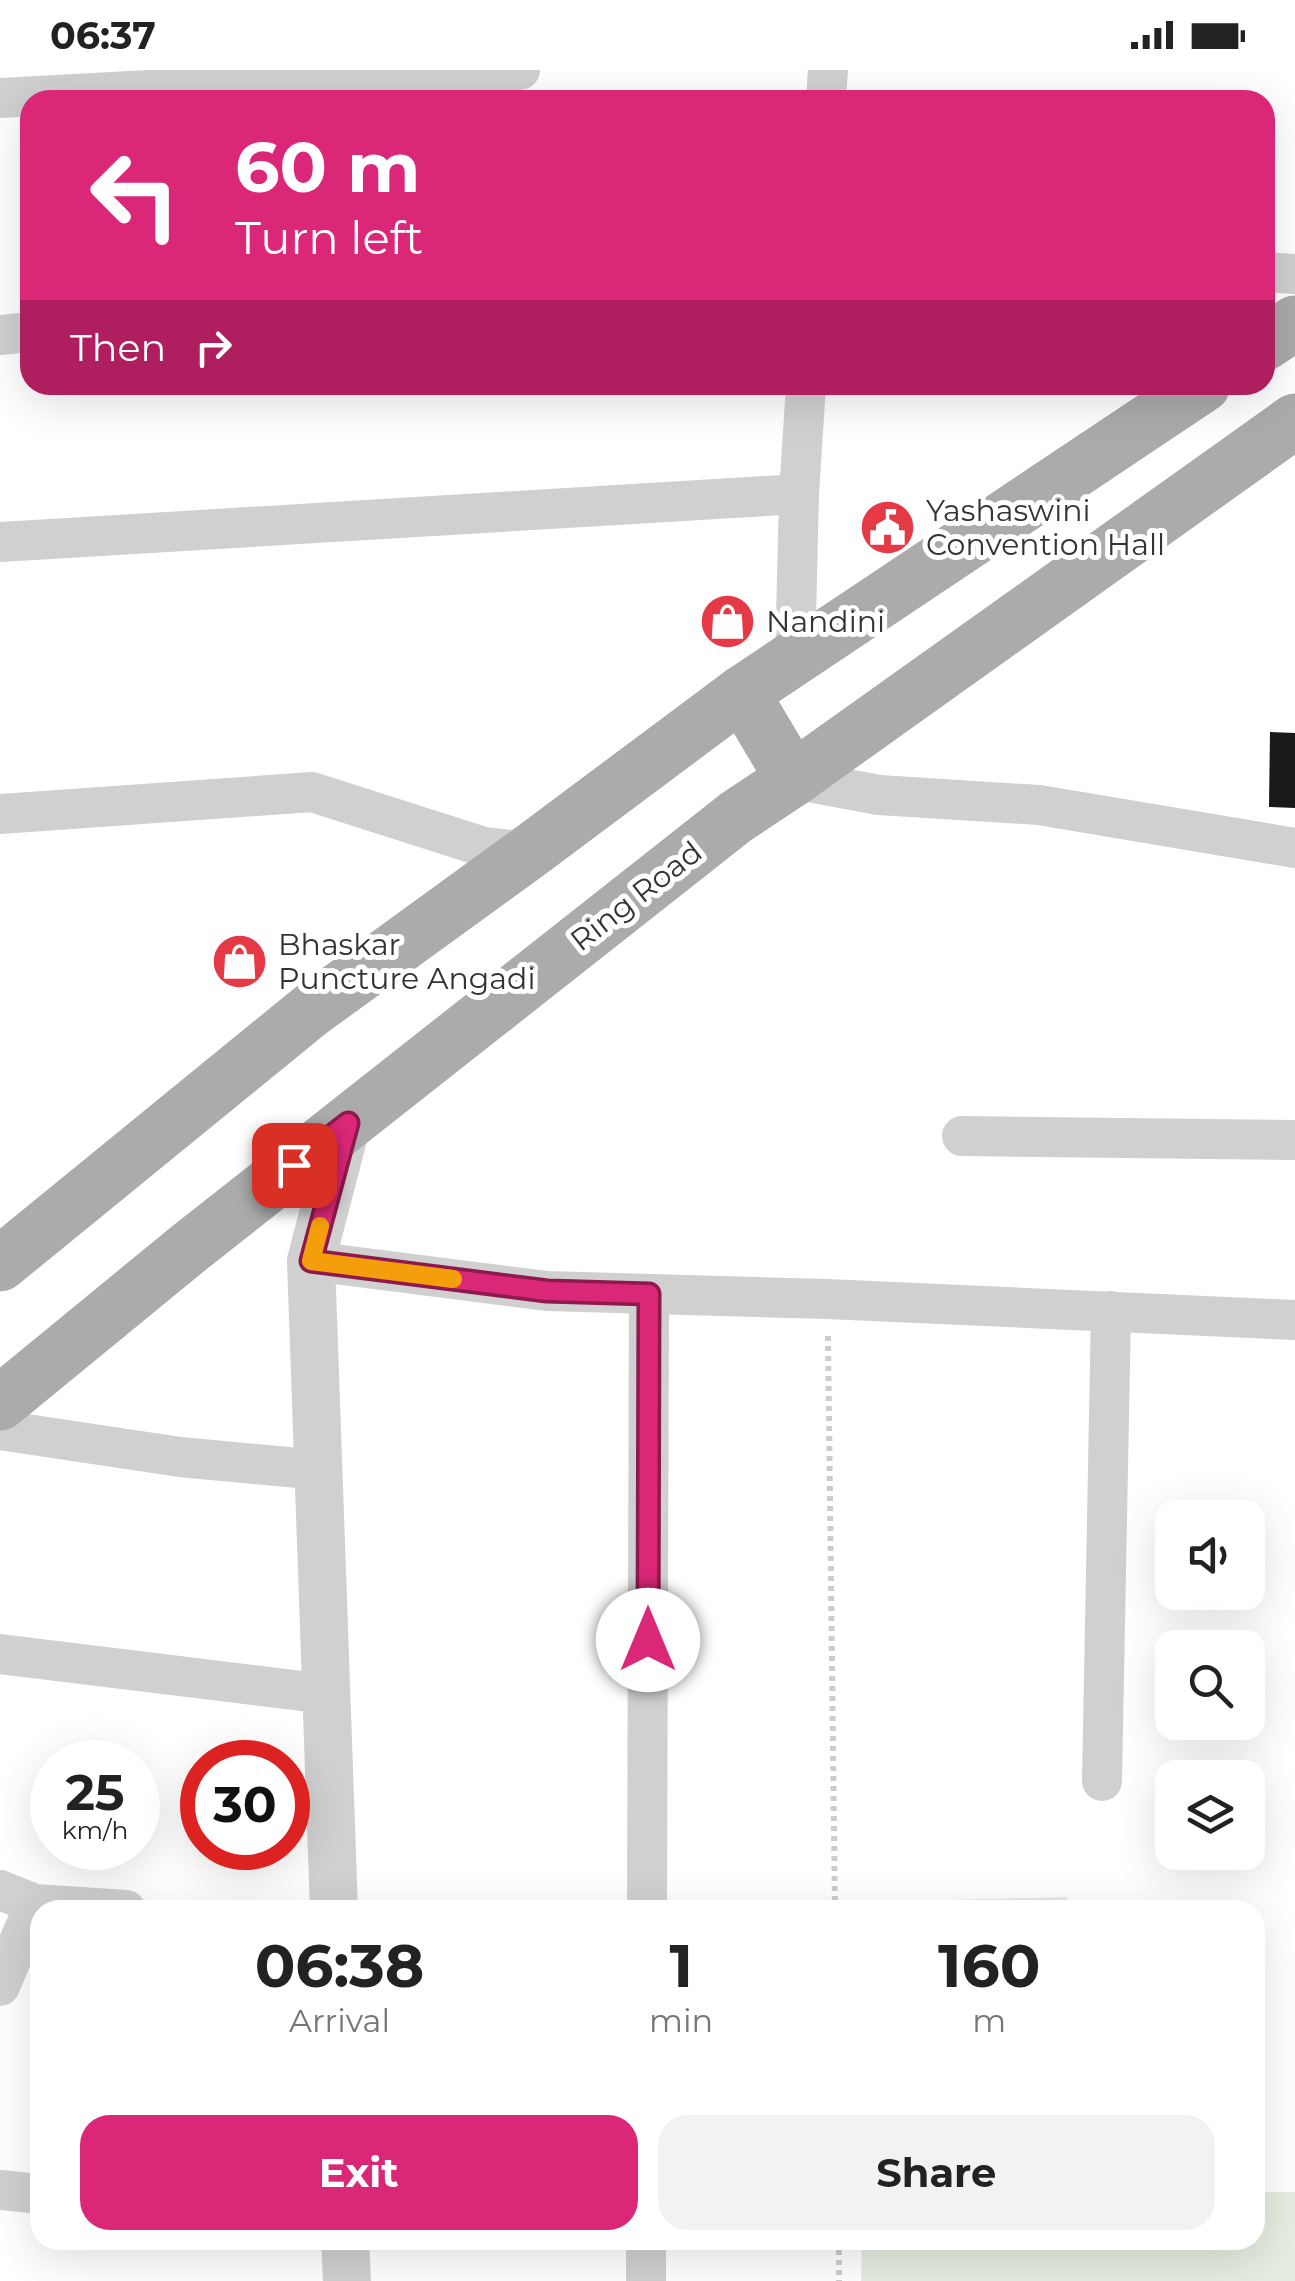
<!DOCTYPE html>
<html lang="en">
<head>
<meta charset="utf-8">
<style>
  body { margin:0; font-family:Montserrat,sans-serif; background:#f2f2f2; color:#222; height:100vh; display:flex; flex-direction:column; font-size:38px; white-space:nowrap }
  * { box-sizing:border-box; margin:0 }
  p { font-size:32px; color:#767676 }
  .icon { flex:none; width:55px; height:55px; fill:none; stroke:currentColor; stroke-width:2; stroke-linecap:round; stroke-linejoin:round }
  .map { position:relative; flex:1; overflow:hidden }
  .side { position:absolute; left:30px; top:1830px; width:1235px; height:350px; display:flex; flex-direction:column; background:#fff; border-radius:30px; box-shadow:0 10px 40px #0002 }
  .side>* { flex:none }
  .hud { position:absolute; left:20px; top:20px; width:1255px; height:305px; border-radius:30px; box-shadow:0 10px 40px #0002; background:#db2777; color:#fff; overflow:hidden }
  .tools { position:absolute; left:1155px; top:1430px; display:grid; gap:20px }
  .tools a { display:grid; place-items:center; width:110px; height:110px; border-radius:20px; background:#fff; box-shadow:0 10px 40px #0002; font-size:50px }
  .speed { position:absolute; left:30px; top:1670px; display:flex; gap:20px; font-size:50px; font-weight:700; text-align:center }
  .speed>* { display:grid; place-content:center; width:130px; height:130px; border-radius:50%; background:#fff; box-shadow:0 10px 40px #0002; line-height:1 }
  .speed small { font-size:25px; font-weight:400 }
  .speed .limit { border:15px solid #d22; background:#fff; color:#111 }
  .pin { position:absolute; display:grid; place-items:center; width:85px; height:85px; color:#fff; margin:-42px; border-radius:20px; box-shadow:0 5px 15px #0006 }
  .me { position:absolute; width:110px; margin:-55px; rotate:0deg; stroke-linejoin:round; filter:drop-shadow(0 0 8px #0008) }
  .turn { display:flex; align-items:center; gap:35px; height:210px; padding:0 50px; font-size:45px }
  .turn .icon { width:130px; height:130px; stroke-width:2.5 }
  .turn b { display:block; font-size:70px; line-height:85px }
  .then { display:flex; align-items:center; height:95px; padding:0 50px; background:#0003; gap:20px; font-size:38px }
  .eta { display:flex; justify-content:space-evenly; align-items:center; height:170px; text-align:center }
  .eta b { font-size:60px; font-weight:700; line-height:70px }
  .button { display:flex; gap:20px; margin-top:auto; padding:20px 50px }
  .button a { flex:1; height:115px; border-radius:30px; background:#db2777; color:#fff; font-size:40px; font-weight:700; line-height:115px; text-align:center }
  .button a+a { background:#f2f2f2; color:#222 }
  .status { display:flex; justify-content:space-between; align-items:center; height:70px; padding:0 50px; background:#fff; direction:ltr }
  .status svg { height:28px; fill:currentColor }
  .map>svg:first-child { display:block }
  .green { fill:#e6ecdf }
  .building { fill:#1a1a1a }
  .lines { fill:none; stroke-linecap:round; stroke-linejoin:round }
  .path { stroke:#cdcdcd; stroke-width:6; stroke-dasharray:5 5; stroke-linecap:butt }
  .minor { stroke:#d0d0d0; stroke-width:40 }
  .tertiary { stroke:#d0d0d0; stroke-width:48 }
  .primary { stroke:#ababab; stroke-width:55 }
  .route-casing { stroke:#8e194d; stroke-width:25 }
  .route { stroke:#db2777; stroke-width:18 }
  .slow { stroke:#f59e0b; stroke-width:18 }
  .labels { text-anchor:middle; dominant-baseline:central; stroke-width:10; stroke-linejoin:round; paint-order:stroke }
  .poi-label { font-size:30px; fill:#333; stroke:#fff; text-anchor:start }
  .street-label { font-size:30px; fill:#333; stroke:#fff }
</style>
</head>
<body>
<div class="status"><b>06:37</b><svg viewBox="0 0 49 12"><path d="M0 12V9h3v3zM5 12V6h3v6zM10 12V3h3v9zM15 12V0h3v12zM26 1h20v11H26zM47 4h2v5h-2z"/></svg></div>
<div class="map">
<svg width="1295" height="2211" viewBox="0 0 1295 2211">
  <rect width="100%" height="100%" fill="#fff"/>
  <g class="green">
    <polygon points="1067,1827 1069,1840 870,1840 870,1832"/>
    <polygon points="1255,2122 1295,2122 1295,2211 861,2211 862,2170 1255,2170"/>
  </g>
  <polygon class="building" points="1270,662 1295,663 1295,738 1269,737"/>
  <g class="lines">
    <g class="path">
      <polyline points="828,1266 835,1840"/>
      <polyline points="839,2170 839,2211"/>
    </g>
    <g class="minor">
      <polyline points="0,28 520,0"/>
      <polyline points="826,30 828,0"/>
      <polyline points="1265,202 1295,204"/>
      <polyline points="0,265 30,262"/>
      <polyline points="0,472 799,424"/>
      <polyline points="795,588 799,424 806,315"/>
      <polyline points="793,709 879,725 1039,735 1295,778"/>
      <polyline points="0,744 312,722 484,777 529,782"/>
      <polyline points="962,1066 1295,1070"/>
      <polyline points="311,1191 547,1221 827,1229 1295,1250"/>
      <polyline points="0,1360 180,1387 319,1400"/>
      <polyline points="0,1584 326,1624"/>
      <polyline points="1102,1711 1111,1241"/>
      <polyline points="0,1820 35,1834 126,1840"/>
      <polyline points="647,1840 649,1224"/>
      <polyline points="0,1916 35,1834"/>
      <polyline points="0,2120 40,2124"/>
      <polyline points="646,2211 646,2170"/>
    </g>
    <g class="tertiary">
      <polyline points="334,1840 311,1191 347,1053"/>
      <polyline points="345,2170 347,2211"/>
    </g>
    <g class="primary">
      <polyline points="1265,273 1295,253"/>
      <polyline points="742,623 793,709"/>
      <polyline points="0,1194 310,941 529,782 742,623 1203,315"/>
      <polyline points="0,1333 189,1178 736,747 793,709 1295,351"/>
    </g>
  </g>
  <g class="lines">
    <defs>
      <polyline id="route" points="294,1095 348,1053 311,1191 547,1221 649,1224 648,1570"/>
    </defs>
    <use href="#route" class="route-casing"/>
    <use href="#route" class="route"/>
    <polyline class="slow" points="320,1156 311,1191 453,1209"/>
  </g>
  <defs>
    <symbol id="civic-disc" viewBox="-11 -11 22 22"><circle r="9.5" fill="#e63946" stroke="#fff"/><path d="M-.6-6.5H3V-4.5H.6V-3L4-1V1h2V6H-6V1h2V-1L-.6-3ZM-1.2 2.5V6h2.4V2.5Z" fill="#fff"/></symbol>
    <symbol id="shop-disc" viewBox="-11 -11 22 22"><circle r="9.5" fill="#e63946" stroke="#fff"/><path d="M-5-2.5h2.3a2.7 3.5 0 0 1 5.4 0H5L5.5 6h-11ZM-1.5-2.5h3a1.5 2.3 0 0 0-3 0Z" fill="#fff"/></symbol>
  </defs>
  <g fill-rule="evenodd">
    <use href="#civic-disc" x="856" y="426" width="63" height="63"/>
    <use href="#shop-disc" x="696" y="520" width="63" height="63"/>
    <use href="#shop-disc" x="208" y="860" width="63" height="63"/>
  </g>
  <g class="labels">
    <g class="poi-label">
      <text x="926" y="440">Yashaswini<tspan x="926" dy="34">Convention Hall</tspan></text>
      <text x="766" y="551">Nandini</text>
      <text x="278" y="874">Bhaskar<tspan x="278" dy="34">Puncture Angadi</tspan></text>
    </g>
    <g class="street-label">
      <text transform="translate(636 826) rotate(-38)">Ring Road</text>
    </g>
  </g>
</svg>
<div class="tools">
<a><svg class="icon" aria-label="sound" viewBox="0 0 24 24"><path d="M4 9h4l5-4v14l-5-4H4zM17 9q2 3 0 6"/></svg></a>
<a><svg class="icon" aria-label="search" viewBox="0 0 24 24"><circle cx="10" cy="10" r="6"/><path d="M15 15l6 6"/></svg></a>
<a><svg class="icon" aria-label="layers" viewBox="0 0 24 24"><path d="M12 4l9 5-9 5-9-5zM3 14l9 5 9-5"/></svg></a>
</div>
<div class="speed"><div>25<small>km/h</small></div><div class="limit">30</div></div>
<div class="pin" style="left:294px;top:1095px;background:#d93025"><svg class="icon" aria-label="arrive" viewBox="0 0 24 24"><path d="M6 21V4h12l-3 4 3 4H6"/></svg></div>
<svg class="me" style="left:648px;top:1570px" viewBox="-20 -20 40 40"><circle r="19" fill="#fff"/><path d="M0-13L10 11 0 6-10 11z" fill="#db2777"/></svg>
<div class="hud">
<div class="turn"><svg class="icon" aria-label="left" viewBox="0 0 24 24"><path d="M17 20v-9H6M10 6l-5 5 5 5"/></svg><div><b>60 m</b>Turn left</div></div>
<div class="then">Then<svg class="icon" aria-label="right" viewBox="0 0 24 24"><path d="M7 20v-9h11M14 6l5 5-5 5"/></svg></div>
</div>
<section class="side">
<div class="eta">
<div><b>06:38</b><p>Arrival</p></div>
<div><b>1</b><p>min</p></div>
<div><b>160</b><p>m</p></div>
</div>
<div class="button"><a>Exit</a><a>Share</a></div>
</section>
</div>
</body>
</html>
